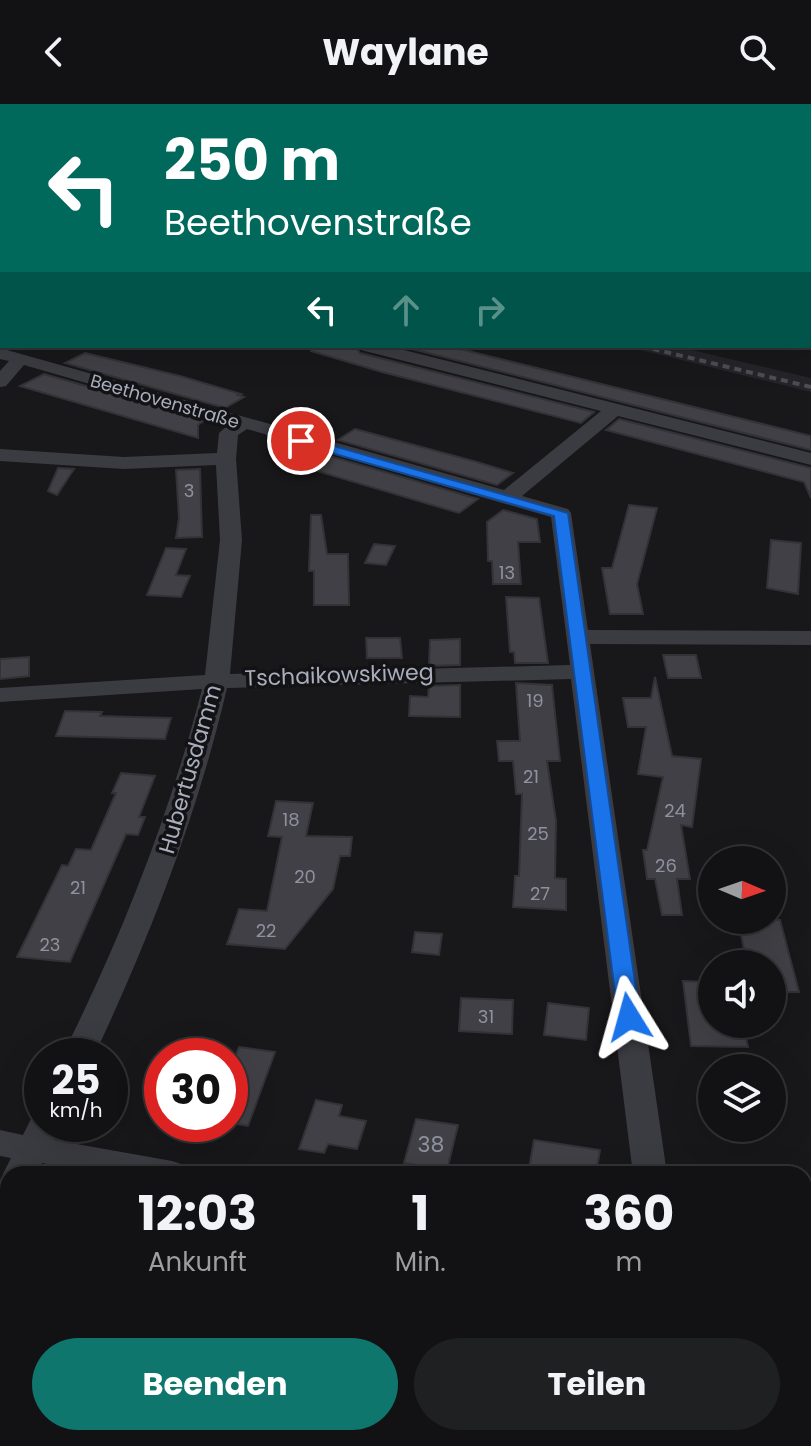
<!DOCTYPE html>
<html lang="de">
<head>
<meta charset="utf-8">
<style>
  body { margin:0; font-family:Poppins,sans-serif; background:#1f2022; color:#f1f3f6; height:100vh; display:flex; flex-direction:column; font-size:30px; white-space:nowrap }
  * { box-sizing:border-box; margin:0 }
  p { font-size:26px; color:#9c9ea0 }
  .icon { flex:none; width:44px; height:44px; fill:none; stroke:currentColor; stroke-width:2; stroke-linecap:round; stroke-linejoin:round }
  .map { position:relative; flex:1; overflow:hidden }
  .panel { position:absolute; left:0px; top:1062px; width:812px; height:280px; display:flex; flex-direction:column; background:#121214; border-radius:24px 24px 0 0; box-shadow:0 8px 32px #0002,0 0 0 2px #313234 }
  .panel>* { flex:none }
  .guide { position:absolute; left:0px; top:0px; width:812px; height:244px; box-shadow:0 8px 32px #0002,0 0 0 2px #313234; background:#00695c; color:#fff; overflow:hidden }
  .needle { width:52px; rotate:92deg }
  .fabs { position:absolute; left:698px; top:742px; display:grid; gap:16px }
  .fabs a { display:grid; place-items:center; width:88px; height:88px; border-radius:50%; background:#121214; box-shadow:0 8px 32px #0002,0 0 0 2px #313234; font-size:40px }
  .speed { position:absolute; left:24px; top:934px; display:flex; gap:16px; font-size:40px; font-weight:700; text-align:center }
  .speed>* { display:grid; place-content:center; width:104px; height:104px; border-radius:50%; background:#121214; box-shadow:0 8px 32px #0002,0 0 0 2px #313234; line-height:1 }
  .speed small { font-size:20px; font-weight:400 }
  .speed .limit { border:12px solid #d22; background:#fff; color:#111 }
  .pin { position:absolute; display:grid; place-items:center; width:68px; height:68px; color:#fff; margin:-34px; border:4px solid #fff; border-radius:50%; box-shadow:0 2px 8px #0007 }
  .me { position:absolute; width:88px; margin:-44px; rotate:352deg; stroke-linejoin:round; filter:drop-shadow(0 0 6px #0008) }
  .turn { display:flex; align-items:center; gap:28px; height:168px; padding:0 32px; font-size:36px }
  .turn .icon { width:104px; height:104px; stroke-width:2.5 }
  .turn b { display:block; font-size:56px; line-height:68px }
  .lanes { display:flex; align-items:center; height:76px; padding:0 32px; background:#0003; justify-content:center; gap:40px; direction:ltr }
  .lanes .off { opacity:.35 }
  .eta { display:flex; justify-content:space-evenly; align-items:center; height:136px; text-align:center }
  .eta b { font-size:48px; font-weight:700; line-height:56px }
  .primary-button { display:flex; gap:16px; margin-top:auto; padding:16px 32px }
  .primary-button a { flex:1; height:92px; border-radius:48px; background:#0f766e; color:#fff; font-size:32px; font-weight:700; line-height:92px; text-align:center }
  .primary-button a+a { background:#1f2022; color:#f1f3f6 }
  header { display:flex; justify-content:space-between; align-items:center; height:104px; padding:0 32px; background:#121214; font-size:36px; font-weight:700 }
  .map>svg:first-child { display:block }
  .built { fill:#252428 }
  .building { fill:#404046; stroke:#333237; stroke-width:2 }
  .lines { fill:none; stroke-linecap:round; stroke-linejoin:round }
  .minor { fill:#3b3b42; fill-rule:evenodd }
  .tertiary { fill:#3b3b42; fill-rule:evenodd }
  .rail { stroke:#4c4d55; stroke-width:4; stroke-dasharray:7 5; stroke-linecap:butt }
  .route { fill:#1a73e8; stroke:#114b97; stroke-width:2 }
  .labels { text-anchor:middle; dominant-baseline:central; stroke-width:7; stroke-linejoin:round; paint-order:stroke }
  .far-street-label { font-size:18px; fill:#a9adbc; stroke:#131316 }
  .number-label { font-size:18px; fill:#8f929e }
  .street-label { font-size:22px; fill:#a9adbc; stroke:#131316 }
  .near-number-label { font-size:22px; fill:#8f929e }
</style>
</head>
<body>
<header><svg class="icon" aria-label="back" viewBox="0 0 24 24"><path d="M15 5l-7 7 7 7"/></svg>Waylane<svg class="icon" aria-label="search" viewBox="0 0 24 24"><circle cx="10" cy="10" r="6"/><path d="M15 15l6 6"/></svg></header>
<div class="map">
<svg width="811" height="1342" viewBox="0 0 811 1342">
  <rect width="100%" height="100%" fill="#18181b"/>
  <g class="built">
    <polygon points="308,0 811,0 811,71 810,2 306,2"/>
    <polygon points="625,242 675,242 811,274 811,288"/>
  </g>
  <g class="building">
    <polygon points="312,242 355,242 360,249 594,308 581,319 382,268 311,247"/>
    <polygon points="400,242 448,242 811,332 811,346"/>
    <polygon points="85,249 180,272 241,290 238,291 244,293 225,304 65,259"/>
    <polygon points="44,270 205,316 198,321 198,334 20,282"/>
    <polygon points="619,315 811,364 811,394 804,378 606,326"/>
    <polygon points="355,325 477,358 513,369 497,381 338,336"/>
    <polygon points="319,349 478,395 459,409 300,362"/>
    <polygon points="58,364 74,365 57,391 48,387"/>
    <polygon points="200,365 202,433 176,434 179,414 176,366"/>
    <polygon points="629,401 657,404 637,480 643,510 610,510 602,464 612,464"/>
    <polygon points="503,406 537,415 540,438 518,438 521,480 493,480 492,457 488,457 487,418"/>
    <polygon points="311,411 321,411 327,450 348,450 349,501 314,501 314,467 309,467"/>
    <polygon points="771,436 801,439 798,490 767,484"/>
    <polygon points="374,440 395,442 386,461 365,459"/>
    <polygon points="166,444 186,445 176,471 190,472 181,493 147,491"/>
    <polygon points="506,493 539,494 548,559 515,559 514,548 510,548"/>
    <polygon points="366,534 400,534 402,554 367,554"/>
    <polygon points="460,535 460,561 429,562 430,536"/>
    <polygon points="663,551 696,551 701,574 668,574"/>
    <polygon points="29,553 29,572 0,575 0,555"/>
    <polygon points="655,573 672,652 701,655 692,723 681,721 690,775 677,775 682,811 662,811 655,775 647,775 643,746 647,746 663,673 638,670 646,623 628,623 623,594 651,594"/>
    <polygon points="516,579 552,581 560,657 547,657 556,717 555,774 566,775 566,806 513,803 515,772 519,772 522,690 516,690 513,657 499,657 497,637 520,637"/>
    <polygon points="460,581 460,613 409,612 410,592 428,593 429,582"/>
    <polygon points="65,607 102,608 100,612 171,614 165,635 56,632"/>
    <polygon points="121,669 155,672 139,713 145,713 138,731 126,730 70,858 17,853 62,761 68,762 76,745 91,746 116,689 112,689"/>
    <polygon points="276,697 313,699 306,732 352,733 350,752 340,752 333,785 285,845 227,840 239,805 267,807 282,733 268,732"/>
    <polygon points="738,816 780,816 799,888 772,888 772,860 747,860"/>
    <polygon points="415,828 442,830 439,851 412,848"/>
    <polygon points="683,877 705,878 709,916 712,920 743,920 748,943 691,942"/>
    <polygon points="461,894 513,896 512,930 459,927"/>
    <polygon points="548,899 589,904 586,936 544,931"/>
    <polygon points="239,943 275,948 248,1022 230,1019 230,966"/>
    <polygon points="316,996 342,1001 339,1012 366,1017 357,1045 328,1040 324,1049 299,1045"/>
    <polygon points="416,1015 458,1021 447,1066 404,1059"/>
    <polygon points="534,1036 600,1046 596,1070 528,1070"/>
  </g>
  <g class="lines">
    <g class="minor">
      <rect x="810" y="43" width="1" height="8"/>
      <polygon points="810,127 811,128 811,141 810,140"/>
      <rect x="0" y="144" width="2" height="10"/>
      <path d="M358,242H388L811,349V361L618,312L522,392L568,405L571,409L588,526L811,527V541L590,540L667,1070H633L571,575L227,584C197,712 150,833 94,952H62C121,834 169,713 202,585L0,598V584L205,571L220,436L216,361L124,365L0,357V345L124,353L217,349L219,329L229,320L24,261L6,282L0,283V267L9,257L0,255V244L504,386L601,307L361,246ZM247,325L551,413L570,561L230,570L242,436L236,355L238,331Z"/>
      <polygon points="42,1009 42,1020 61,1020 54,1036 172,1057 184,1061 189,1070 101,1070 42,1059 37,1070 8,1070 8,1079 3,1070 11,1054 0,1052 0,1026 23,1031 33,1011"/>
      <polygon points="8,1080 8,1119 0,1122 0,1082"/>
      <polygon points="804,1189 811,1190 811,1220 804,1219"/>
      <polygon points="667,1334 707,1334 709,1342 669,1342"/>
    </g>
    <g class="tertiary">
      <rect x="0" y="35" width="2" height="10"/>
      <rect x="810" y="70" width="1" height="12"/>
    </g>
    <polyline class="rail" points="641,242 811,283"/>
  </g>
  <polygon class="route" points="296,334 306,334 568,409 640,913 637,918 621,918 618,913 554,412 296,339"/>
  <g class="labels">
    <g class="far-street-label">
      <text transform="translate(165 297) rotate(16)">Beethovenstraße</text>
    </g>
    <g class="number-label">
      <text x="189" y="386">3</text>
      <text x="507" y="468">13</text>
      <text x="535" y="596">19</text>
      <text x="531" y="672">21</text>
      <text x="675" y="706">24</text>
      <text x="291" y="715">18</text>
      <text x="538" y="729">25</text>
      <text x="666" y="761">26</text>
      <text x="305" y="772">20</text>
      <text x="78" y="783">21</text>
      <text x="540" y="789">27</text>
      <text x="266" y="826">22</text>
      <text x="50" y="840">23</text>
      <text x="486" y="912">31</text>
    </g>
    <g class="street-label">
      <text transform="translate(339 571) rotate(-2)">Tschaikowskiweg</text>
      <text transform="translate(190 665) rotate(-74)">Hubertusdamm</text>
    </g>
    <g class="near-number-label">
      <text x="431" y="1040">38</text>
    </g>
  </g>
</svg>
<div class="fabs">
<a><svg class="needle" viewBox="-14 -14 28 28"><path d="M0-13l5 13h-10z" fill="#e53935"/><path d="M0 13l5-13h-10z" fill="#9c9ea0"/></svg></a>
<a><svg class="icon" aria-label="sound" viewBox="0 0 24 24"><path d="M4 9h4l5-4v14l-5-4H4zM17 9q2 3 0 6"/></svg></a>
<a><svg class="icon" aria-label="layers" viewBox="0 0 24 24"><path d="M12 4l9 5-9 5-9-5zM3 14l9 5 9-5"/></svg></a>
</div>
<div class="speed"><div>25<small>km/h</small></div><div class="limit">30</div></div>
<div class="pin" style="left:301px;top:337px;background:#d93025"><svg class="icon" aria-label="arrive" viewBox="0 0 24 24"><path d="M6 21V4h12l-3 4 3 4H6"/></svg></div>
<svg class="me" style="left:629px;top:913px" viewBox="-20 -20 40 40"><path d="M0-17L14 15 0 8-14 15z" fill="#1a73e8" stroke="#fff" stroke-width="4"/></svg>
<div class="guide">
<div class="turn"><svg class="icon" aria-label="left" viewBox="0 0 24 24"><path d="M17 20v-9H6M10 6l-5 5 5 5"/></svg><div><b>250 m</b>Beethovenstraße</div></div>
<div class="lanes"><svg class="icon" aria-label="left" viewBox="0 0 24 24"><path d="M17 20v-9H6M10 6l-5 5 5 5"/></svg><svg class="icon off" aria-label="ahead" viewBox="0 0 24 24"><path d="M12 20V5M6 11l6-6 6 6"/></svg><svg class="icon off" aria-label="right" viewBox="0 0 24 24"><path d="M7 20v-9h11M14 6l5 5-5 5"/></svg></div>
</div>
<section class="panel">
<div class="eta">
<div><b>12:03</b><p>Ankunft</p></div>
<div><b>1</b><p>Min.</p></div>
<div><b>360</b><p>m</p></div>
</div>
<div class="primary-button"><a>Beenden</a><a>Teilen</a></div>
</section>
</div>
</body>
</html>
